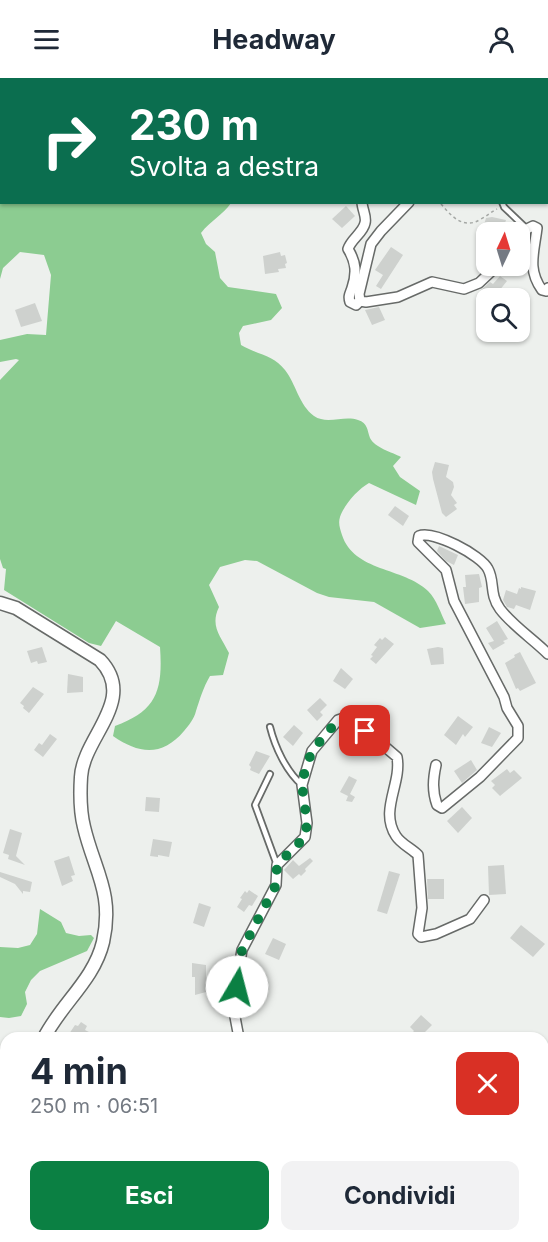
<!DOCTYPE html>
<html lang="it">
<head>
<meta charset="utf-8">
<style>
  body { margin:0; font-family:Inter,sans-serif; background:#f2f2f3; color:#1f2937; height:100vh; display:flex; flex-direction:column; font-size:22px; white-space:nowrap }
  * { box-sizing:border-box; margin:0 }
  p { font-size:20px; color:#747a83 }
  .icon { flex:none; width:33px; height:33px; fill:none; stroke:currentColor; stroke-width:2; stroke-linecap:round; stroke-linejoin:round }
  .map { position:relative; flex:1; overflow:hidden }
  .drawer { position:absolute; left:0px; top:954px; width:549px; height:210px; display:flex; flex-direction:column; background:#fff; border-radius:18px 18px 0 0; box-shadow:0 2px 4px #0004 }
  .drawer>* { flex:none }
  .guide { position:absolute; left:0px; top:0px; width:549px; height:126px; box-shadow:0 2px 4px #0004; background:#0b6e4f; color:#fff; overflow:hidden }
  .needle { width:39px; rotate:4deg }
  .buttons { position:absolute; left:476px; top:144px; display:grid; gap:12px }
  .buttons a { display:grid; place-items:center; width:54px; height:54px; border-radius:12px; background:#fff; box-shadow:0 2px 4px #0004; font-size:30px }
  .pin { position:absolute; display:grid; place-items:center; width:51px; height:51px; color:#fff; margin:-26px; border-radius:12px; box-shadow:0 3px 9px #0006 }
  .me { position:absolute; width:66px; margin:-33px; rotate:8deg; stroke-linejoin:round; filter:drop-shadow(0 0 4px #0008) }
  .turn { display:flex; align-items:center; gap:21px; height:126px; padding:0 30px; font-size:27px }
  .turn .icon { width:78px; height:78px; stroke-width:2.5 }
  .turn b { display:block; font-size:42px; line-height:51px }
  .round { display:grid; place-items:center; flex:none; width:63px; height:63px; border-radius:12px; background:#f2f2f3 }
  .overview { display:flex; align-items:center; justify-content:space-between; height:102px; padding:0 30px }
  h1 { font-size:36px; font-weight:700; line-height:45px }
  .button { display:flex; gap:12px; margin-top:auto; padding:12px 30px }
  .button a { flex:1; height:69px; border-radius:12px; background:#0b8043; color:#fff; font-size:24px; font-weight:700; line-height:69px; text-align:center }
  .button a+a { background:#f2f2f3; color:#1f2937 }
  header { display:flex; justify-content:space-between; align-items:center; height:78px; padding:0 30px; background:#fff; font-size:27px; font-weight:700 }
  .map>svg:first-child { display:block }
  .forest { fill:#8ccc91 }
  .building { fill:#ced1ce }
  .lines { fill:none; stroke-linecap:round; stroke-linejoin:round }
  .service-casing { stroke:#676a68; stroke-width:8 }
  .minor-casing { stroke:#676a68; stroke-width:12 }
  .tertiary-casing { stroke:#676a68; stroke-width:15 }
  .path { stroke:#a5a8a5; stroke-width:1.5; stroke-dasharray:3 3; stroke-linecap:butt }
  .service { stroke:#fff; stroke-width:4.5 }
  .minor { stroke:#fff; stroke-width:9 }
  .tertiary { stroke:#fff; stroke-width:12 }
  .route { stroke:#0b8043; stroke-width:10; stroke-dasharray:0 18 }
</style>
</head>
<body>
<header><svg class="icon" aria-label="menu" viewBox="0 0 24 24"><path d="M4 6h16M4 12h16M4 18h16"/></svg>Headway<svg class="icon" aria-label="person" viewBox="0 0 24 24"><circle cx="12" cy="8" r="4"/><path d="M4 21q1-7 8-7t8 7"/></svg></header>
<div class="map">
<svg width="548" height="1164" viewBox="0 0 548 1164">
  <rect width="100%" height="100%" fill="#edf0ed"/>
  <g class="forest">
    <path d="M0,0L44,1L2,2V124L231,125C223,137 210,143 201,155L206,166L215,174L220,200L228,209L276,216L282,230L271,242L243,248L239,255L241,267C256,276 274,277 285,292C296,306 299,327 314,338C327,347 344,337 358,342C368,345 367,352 370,360C375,370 392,374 401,379L393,388L400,399L420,413L416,427L369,405C358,411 344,427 340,439C338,445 340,451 342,457C354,494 403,489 428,513C437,522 441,536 446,546L420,550L374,524L329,519L317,515L257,483L245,482L220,489L209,507L219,529C210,548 220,557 229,575L223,597L210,598C203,610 200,621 196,633C194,641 189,647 184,653C162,679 139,676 113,658L115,648C157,633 163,612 160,569L116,543L101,568L89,565L4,512L6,491L3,490L0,481V302L19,282L16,281L0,284V262L27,256L46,257L51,197L44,177L20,174L3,190L0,201Z"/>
    <polygon points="40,831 61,844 66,855 79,858 91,857 94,860 87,873 40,893 31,902 25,914 27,926 21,938 9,940 0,939 0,869 18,870 30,867 37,856"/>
    <polygon points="6,980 6,1158 83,1158 87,1164 0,1164 0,981"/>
  </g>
  <g class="building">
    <polygon points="346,128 355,138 342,150 332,141"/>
    <polygon points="492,139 506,142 502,154 490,154 491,151 483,150 486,140"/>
    <polygon points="391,169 403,177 381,211 376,208 383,197 375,192"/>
    <polygon points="280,174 281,178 285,177 287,185 285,186 286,190 278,191 279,194 265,196 263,178"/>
    <polygon points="500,198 507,203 499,213 496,212 489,220 479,220 482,217 479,215 481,212 490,204 493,206"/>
    <polygon points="35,225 42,243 21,249 15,232"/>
    <polygon points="379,229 385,242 372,247 365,232"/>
    <polygon points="435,384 449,387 446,399 453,404 454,409 451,417 457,425 454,427 457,431 446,439 442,435 433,401 432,394"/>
    <polygon points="395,428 409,438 403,448 388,437"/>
    <polygon points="439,468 458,477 454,487 446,483 437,473"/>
    <polygon points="479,496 482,509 479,510 479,524 465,526 463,509 466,509 465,497"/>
    <polygon points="521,509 536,513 530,532 516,527 514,531 507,529 503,522 506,512 517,516 519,510 521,511"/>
    <polygon points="497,543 508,561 503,563 505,565 493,572 488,565 494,563 486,550"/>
    <polygon points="385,559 394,566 376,586 370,581 373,578 371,577 377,569 374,567 380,560 382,562"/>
    <polygon points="42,569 47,584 38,586 37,583 31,585 27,573"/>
    <polygon points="438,569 443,570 444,586 431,587 427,571"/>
    <polygon points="520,574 536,605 520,613 518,610 516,611 505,585 515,579 514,577"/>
    <polygon points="341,590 353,601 345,611 333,603"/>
    <polygon points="68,596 83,599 83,614 67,615"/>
    <polygon points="33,609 44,616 29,635 23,630 24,628 20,625"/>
    <polygon points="320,620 327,627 320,634 323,637 317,643 307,632"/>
    <polygon points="458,638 473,649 465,659 463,656 456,667 444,657"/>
    <polygon points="294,647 303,655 293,668 283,659"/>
    <polygon points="489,649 501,655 492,669 481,665"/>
    <polygon points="50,656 57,661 43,679 34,672 39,665 42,667"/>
    <polygon points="256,673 270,678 259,696 250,692 251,689 249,687"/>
    <polygon points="471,682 477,692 462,705 454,693"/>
    <polygon points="507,691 510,695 514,692 522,700 500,718 492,710 495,707 491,703"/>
    <polygon points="349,698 357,702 350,716 355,719 352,724 346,723 348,718 340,714"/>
    <polygon points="146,719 160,720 159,734 145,733"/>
    <polygon points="462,729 472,740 458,755 447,743"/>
    <polygon points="10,751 22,755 16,778 25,787 8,781 9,777 3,775"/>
    <polygon points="153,761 172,764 169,779 158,777 158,779 150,778"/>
    <polygon points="69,778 75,797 71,798 73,803 62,808 54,783"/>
    <polygon points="310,780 313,783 305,791 306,793 301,798 299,796 293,801 284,792 293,782 299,788"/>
    <polygon points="504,787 506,816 489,817 488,788"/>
    <polygon points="389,793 400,796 387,836 377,833"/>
    <polygon points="0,794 32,804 30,814 23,813 23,816 15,806 0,799"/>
    <polygon points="427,801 444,801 444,821 428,821"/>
    <polygon points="249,812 258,818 252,828 249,827 244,834 237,829 242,821 240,820 245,813 247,815"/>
    <polygon points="199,825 211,829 204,849 193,845"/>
    <polygon points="521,847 545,866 533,879 510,860"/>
    <polygon points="273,860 286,866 279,882 265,876"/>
    <polygon points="192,885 206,887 206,914 195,917 195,899 192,899"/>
    <polygon points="421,937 432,947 419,960 417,960 412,955 414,953 410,949"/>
    <polygon points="81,944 87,948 85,952 91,955 88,960 76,960 69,956 75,947 78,948"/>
  </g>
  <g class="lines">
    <defs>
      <g id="service">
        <polyline points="413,2 414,1"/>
        <polyline points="502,124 504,129 527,151"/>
        <path d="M270,649C275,669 286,693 302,707"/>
        <polyline points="270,696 255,727 277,787"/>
      </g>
      <g id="minor">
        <polyline points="474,2 475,0"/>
        <polyline points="409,124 381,153 371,166 359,216 360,223 366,224 398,219 432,204 464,211 479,205 497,188"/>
        <path d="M519,163L527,151L533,148L537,150C534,175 527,191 542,212L546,213L548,210"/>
        <path d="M360,223L356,227L350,224C348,218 350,216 352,210C357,195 356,184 348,171C351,161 363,155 365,145C367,139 362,131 362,124"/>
        <path d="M436,687C433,701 432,713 437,727L442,730L480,699L518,660V648L507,630L504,619L454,523L446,492L418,464L419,458C433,452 481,477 488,491C495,504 489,516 500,531C513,548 533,561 548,576"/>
        <path d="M239,960L235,939L238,895L242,872L276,807L277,787L305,759L307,745L302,707L312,673L338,642L344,640C363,651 380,664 397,679C402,706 379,732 396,758C401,766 411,770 418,777L422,830L418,856L421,859L436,856L470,841L484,822"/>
        <polyline points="543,1090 548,1092"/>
        <polyline points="155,1158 156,1164"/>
        <polyline points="340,1158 341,1164"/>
        <polyline points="425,1158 427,1164"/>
      </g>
      <g id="tertiary">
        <path d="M0,525L16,530L100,582C138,622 83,659 81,699C80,715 80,733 84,749C94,792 114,815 103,864C94,902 61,926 44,960"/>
        <polyline points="91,1158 94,1164"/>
      </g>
    </defs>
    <use href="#service" class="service-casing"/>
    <use href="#minor" class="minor-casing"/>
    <use href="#tertiary" class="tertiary-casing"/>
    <path class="path" d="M441,126C452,139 464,152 481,141C487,138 491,134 497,131"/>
    <use href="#service" class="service"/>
    <use href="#minor" class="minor"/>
    <use href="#tertiary" class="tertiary"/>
  </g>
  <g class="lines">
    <polyline class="route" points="237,909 242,872 276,807 277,787 305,759 307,745 302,707 305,692 312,673 338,642 344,640 365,653"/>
  </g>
</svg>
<div class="buttons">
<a><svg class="needle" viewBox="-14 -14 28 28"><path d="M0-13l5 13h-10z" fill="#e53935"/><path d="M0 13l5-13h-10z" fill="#747a83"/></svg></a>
<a><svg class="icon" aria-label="search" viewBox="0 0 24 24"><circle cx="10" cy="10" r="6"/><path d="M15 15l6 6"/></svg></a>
</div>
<div class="pin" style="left:365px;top:653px;background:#d93025"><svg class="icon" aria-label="arrive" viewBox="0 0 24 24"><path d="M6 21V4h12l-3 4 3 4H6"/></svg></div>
<svg class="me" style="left:237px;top:909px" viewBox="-20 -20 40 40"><circle r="19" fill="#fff"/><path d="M0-13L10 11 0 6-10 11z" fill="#0b8043"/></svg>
<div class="guide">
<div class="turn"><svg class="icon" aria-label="right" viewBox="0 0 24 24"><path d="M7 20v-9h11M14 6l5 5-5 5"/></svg><div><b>230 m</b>Svolta a destra</div></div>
</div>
<section class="drawer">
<div class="overview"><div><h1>4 min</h1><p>250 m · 06:51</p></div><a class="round" style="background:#d93025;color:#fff"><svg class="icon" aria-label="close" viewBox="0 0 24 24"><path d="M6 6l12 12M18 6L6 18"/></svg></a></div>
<div class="button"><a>Esci</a><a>Condividi</a></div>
</section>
</div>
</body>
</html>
